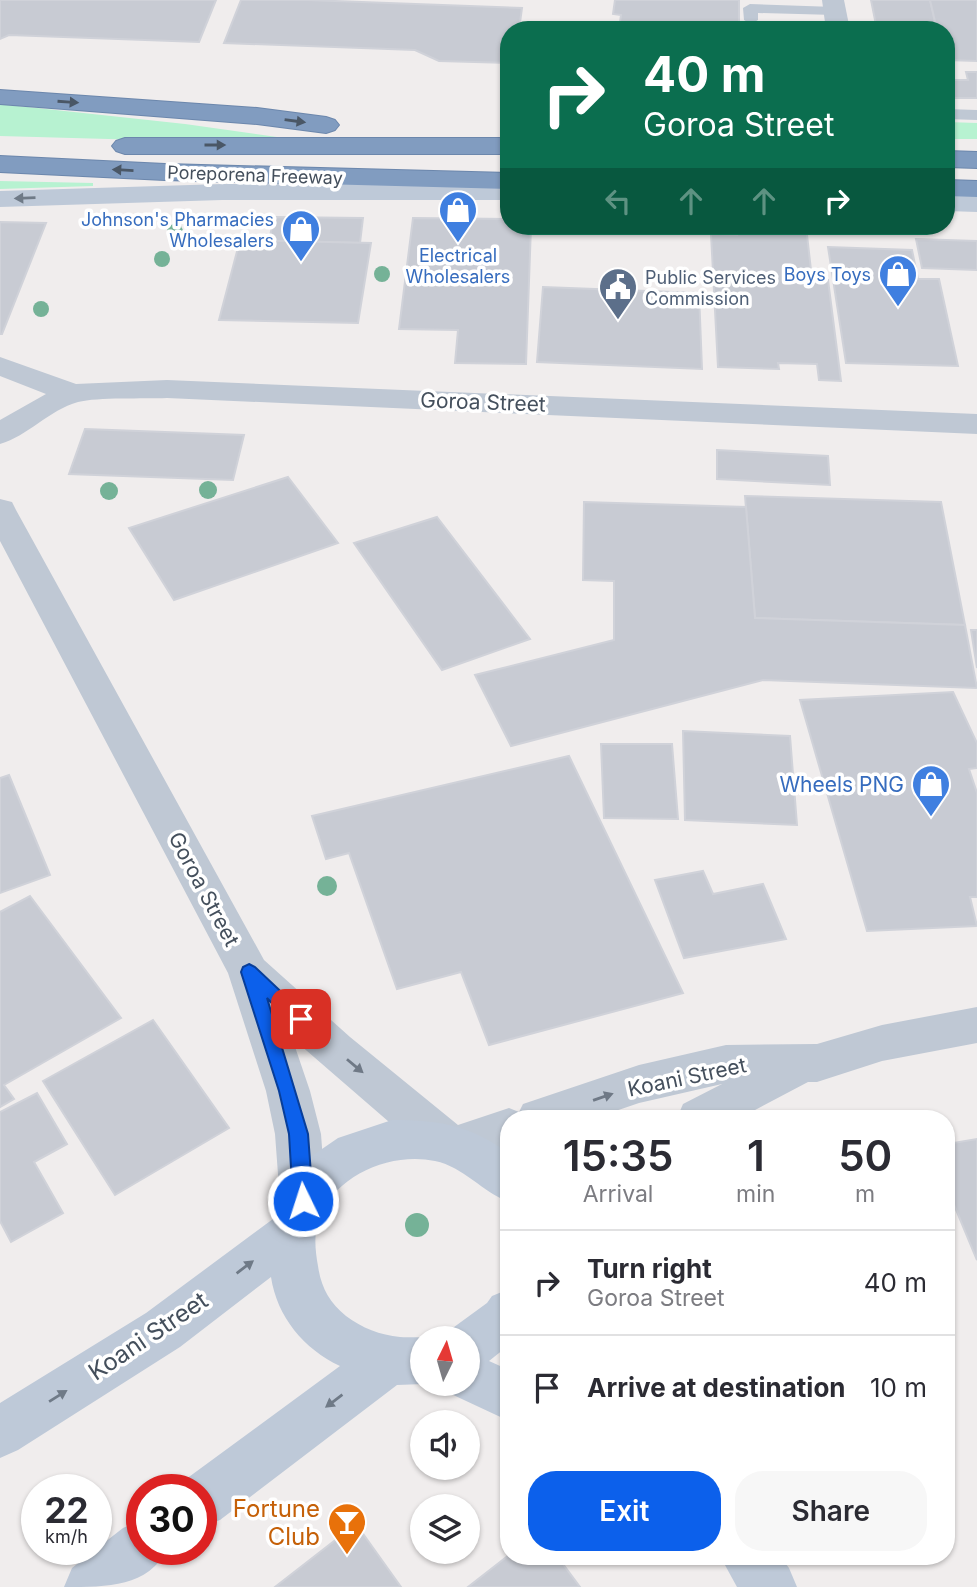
<!DOCTYPE html>
<html lang="en">
<head>
<meta charset="utf-8">
<style>
  body { margin:0; font-family:Inter,sans-serif; background:#f7f7f7; color:#2b2b33; height:100vh; display:flex; flex-direction:column; font-size:26px; white-space:nowrap }
  * { box-sizing:border-box; margin:0 }
  p { font-size:23px; color:#7c7c81 }
  .icon { flex:none; width:38px; height:38px; fill:none; stroke:currentColor; stroke-width:2; stroke-linecap:round; stroke-linejoin:round }
  .map { position:relative; flex:1; overflow:hidden }
  .sheet { position:absolute; left:500px; top:1110px; width:455px; height:455px; display:flex; flex-direction:column; background:#fff; border-radius:28px; box-shadow:0 2px 5px #0004 }
  .sheet>* { flex:none }
  .hud { position:absolute; left:500px; top:21px; width:455px; height:214px; border-radius:28px; box-shadow:0 2px 5px #0004; background:#0b6e4f; color:#fff; overflow:hidden }
  .needle { width:46px; rotate:5deg }
  .fabs { position:absolute; left:410px; top:1326px; display:grid; gap:14px }
  .fabs a { display:grid; place-items:center; width:70px; height:70px; border-radius:50%; background:#fff; box-shadow:0 2px 5px #0004; font-size:35px }
  .speed { position:absolute; left:21px; top:1474px; display:flex; gap:14px; font-size:35px; font-weight:700; text-align:center }
  .speed>* { display:grid; place-content:center; width:91px; height:91px; border-radius:50%; background:#fff; box-shadow:0 2px 5px #0004; line-height:1 }
  .speed small { font-size:18px; font-weight:400 }
  .speed .limit { border:10px solid #d22; background:#fff; color:#111 }
  .pin { position:absolute; display:grid; place-items:center; width:60px; height:60px; color:#fff; margin:-30px; border-radius:14px; box-shadow:0 4px 10px #0006 }
  .me { position:absolute; width:77px; margin:-38px; rotate:356deg; stroke-linejoin:round; filter:drop-shadow(0 0 5px #0008) }
  .turn { display:flex; align-items:center; gap:24px; height:147px; padding:0 28px; font-size:32px }
  .turn .icon { width:91px; height:91px; stroke-width:2.5 }
  .turn b { display:block; font-size:49px; line-height:60px }
  .lanes { display:flex; align-items:center; height:66px; padding:0 28px; background:#0003; justify-content:center; gap:35px; direction:ltr }
  .lanes .off { opacity:.35 }
  .eta { display:flex; justify-content:space-evenly; align-items:center; height:119px; text-align:center }
  .eta b { font-size:42px; font-weight:600; line-height:49px }
  .button { display:flex; gap:14px; margin-top:auto; padding:14px 28px }
  .button a { flex:1; height:80px; border-radius:28px; background:#0c60eb; color:#fff; font-size:28px; font-weight:600; line-height:80px; text-align:center }
  .button a+a { background:#f7f7f7; color:#2b2b33 }
  ul { padding:0; list-style:none }
  li { display:flex; align-items:center; gap:21px; height:105px; padding:0 28px; border-top:2px solid #e1e1e2 }
  li div { flex:1 }
  li b { display:block; font-size:26px }
  li em { font-style:normal }
  .map>svg:first-child { display:block }
  .green { fill:#b7f2d1 }
  .building { fill:#c8cbd3; stroke:#d0d2d9; stroke-width:2 }
  .lines { fill:none; stroke-linecap:round; stroke-linejoin:round }
  .highway-casing { stroke:#6c87ac; stroke-width:2 }
  .lane { fill:#bfc8d4; fill-rule:evenodd }
  .street { fill:#bfc8d4; fill-rule:evenodd }
  .secondary { fill:#bec9d8; fill-rule:evenodd }
  .highway { fill:#819cc0; fill-rule:evenodd }
  .tree { fill:#75b297 }
  .oneway { fill:#4a5766 }
  .oneway2 { fill:#6f7a87 }
  .oneway3 { fill:#6f7986 }
  .route { fill:#0c60eb; stroke:#083e99; stroke-width:2 }
  .labels { text-anchor:middle; dominant-baseline:central; stroke-width:7; stroke-linejoin:round; paint-order:stroke }
  .far-street-label { font-size:18px; fill:#444f5c; stroke:#fff }
  .far-shop-label { font-size:18px; fill:#366cbe; stroke:#fff; text-anchor:end }
  .far-service-label { font-size:18px; fill:#4e5e75; stroke:#fff; text-anchor:start }
  .street-label { font-size:21px; fill:#444f5c; stroke:#fff }
  .shop-label { font-size:21px; fill:#366cbe; stroke:#fff; text-anchor:end }
  .near-street-label { font-size:24px; fill:#444f5c; stroke:#fff }
  .near-food-label { font-size:24px; fill:#c56008; stroke:#fff; text-anchor:end }
</style>
</head>
<body>
<div class="map">
<svg width="977" height="1587" viewBox="0 0 977 1587">
  <rect width="100%" height="100%" fill="#f0eded"/>
  <g class="green">
    <polygon points="0,104 185,124 298,140 181,141 0,136"/>
    <polygon points="947,122 977,123 977,139 947,139"/>
    <polygon points="0,181 93,183 93,186 0,189"/>
  </g>
  <g class="building">
    <polygon points="0,0 216,0 199,42 9,35 0,39"/>
    <polygon points="241,0 308,0 522,8 519,30 509,30 509,63 439,61 415,50 224,43"/>
    <polygon points="615,0 739,0 739,30 619,30 621,15 613,14"/>
    <polygon points="871,0 930,0 937,30 877,30"/>
    <polygon points="930,0 977,0 977,61 947,60 947,30 937,30"/>
    <polygon points="966,72 977,72 977,98 954,98 950,80 968,80"/>
    <polygon points="274,217 363,218 360,243 269,241"/>
    <polygon points="413,218 509,219 509,226 531,226 526,364 455,363 458,330 399,329"/>
    <polygon points="0,222 46,223 2,334 0,334"/>
    <polygon points="736,226 806,226 812,279 828,280 841,381 819,380 817,364 778,363 779,369 718,367 711,234 737,235"/>
    <polygon points="916,239 977,241 977,270 922,268"/>
    <polygon points="240,240 371,243 358,323 219,320"/>
    <polygon points="828,247 912,250 918,279 939,279 958,366 846,363"/>
    <polygon points="543,287 699,293 702,369 537,362"/>
    <polygon points="85,429 244,435 233,480 69,474"/>
    <polygon points="717,450 828,456 830,485 717,479"/>
    <polygon points="288,477 338,543 174,600 129,528"/>
    <polygon points="745,496 941,502 965,625 755,618"/>
    <polygon points="584,502 746,507 755,618 965,625 977,688 763,680 511,746 475,675 614,640 614,581 583,580"/>
    <polygon points="437,517 530,639 442,670 354,543"/>
    <polygon points="971,630 977,630 977,668"/>
    <polygon points="953,692 977,743 977,768 969,769 977,793 977,897 970,897 977,926 867,931 800,700"/>
    <polygon points="683,731 790,736 797,825 685,820"/>
    <polygon points="601,744 672,744 678,819 604,818"/>
    <polygon points="569,756 683,993 489,1045 461,972 397,989 349,853 326,859 312,816"/>
    <polygon points="9,775 50,875 0,893 0,778"/>
    <polygon points="703,871 713,894 763,884 786,939 684,958 655,880"/>
    <polygon points="30,896 121,1018 4,1085 14,1099 0,1107 0,912"/>
    <polygon points="153,1020 229,1128 115,1195 43,1081"/>
    <polygon points="37,1093 67,1144 34,1162 63,1213 11,1242 0,1221 0,1112"/>
    <polygon points="977,1139 977,1260 947,1188 947,1144"/>
    <polygon points="356,1524 401,1587 275,1587"/>
    <polygon points="509,1555 557,1556 580,1587 468,1587"/>
  </g>
  <g class="lines">
    <defs>
      <g id="highway">
        <polygon points="0,90 257,108 326,117 335,120 339,125 335,130 326,133 257,124 0,104"/>
        <polygon points="125,138 509,138 509,154 125,154 116,151 112,146 116,141"/>
        <polygon points="947,151 977,152 977,168 947,167"/>
        <polygon points="0,156 165,164 509,173 509,189 165,180 0,172"/>
        <polygon points="947,180 977,181 977,197 947,196"/>
      </g>
    </defs>
    <use href="#highway" class="highway-casing"/>
    <g class="lane">
      <polygon points="750,4 835,7 842,11 835,15 758,13 758,20 751,24 744,20 743,8"/>
      <polygon points="947,109 977,110 977,120 947,119"/>
    </g>
    <g class="street">
      <polygon points="822,0 844,0 850,30 826,30"/>
      <path d="M0,357L76,384L167,380L977,414V434L167,398C144,399 98,397 78,402C49,410 28,436 0,444V420L46,394L0,376Z"/>
      <polygon points="0,499 12,502 16,510 264,960 350,1037 458,1125 509,1108 519,1112 523,1104 639,1065 726,1045 817,1044 882,1025 977,1007 977,1043 882,1061 817,1082 808,1082 740,1118 677,1118 683,1104 722,1084 639,1103 595,1118 509,1118 509,1148 459,1165 426,1154 292,1038 310,1091 321,1134 326,1201 319,1216 303,1222 287,1216 280,1201 275,1134 266,1091 228,973 0,541"/>
    </g>
    <g class="secondary">
      <polygon points="222,184 509,184 509,200 222,200 0,207 0,191"/>
      <polygon points="947,195 977,196 977,212 947,211"/>
      <path d="M392,1120C439,1120 471,1125 509,1154V1202C482,1192 464,1167 435,1161C393,1152 339,1173 321,1214C313,1231 315,1249 318,1266C321,1287 329,1302 346,1316C362,1328 380,1335 400,1337C409,1338 418,1336 427,1339H422V1384H424L397,1385L220,1520L201,1527V1489H180L182,1482L340,1366C304,1349 277,1317 271,1277L180,1347L18,1450L0,1458V1403L146,1313L273,1219L283,1191L306,1160L338,1138Z"/>
      <polygon points="509,1289 509,1345 489,1361 509,1370 509,1421 449,1393 446,1384 467,1384 467,1339 446,1339 450,1330 487,1303 492,1296"/>
      <path d="M142,1520V1549H168C147,1587 109,1587 64,1587L72,1568L123,1528Z"/>
      <polygon points="720,1556 780,1556 789,1568 797,1587 737,1587"/>
    </g>
    <use href="#highway" class="highway"/>
  </g>
  <g class="tree">
    <circle cx="175" cy="232" r="8"/>
    <circle cx="162" cy="259" r="8"/>
    <circle cx="382" cy="274" r="8"/>
    <circle cx="41" cy="309" r="8"/>
    <circle cx="208" cy="490" r="9"/>
    <circle cx="109" cy="491" r="9"/>
    <circle cx="327" cy="886" r="10"/>
    <circle cx="417" cy="1225" r="12"/>
  </g>
  <defs><path id="oneway-solid" d="M-6-.8H1V-3.2L6.5 0L1 3.2V.8H-6Z" transform="scale(1.75)"/></defs>
  <g class="oneway">
    <use href="#oneway-solid" transform="translate(68 102) rotate(4)"/>
    <use href="#oneway-solid" transform="translate(295 121) rotate(8)"/>
    <use href="#oneway-solid" transform="translate(215 145)"/>
    <use href="#oneway-solid" transform="translate(123 170) rotate(-177)"/>
  </g>
  <g class="oneway2">
    <use href="#oneway-solid" transform="translate(25 198) rotate(178)"/>
    <use href="#oneway-solid" transform="translate(245 1267) rotate(-37)"/>
    <use href="#oneway-solid" transform="translate(58 1396) rotate(-32)"/>
    <use href="#oneway-solid" transform="translate(334 1401) rotate(143)"/>
  </g>
  <g class="oneway3">
    <use href="#oneway-solid" transform="translate(355 1066) rotate(40)"/>
    <use href="#oneway-solid" transform="translate(603 1097) rotate(-19)"/>
  </g>
  <path class="route" d="M249,964L255,967L310,1019L307,1024C292,1029 277,1008 267,998L308,1134L313,1201L310,1207L303,1210L296,1207L293,1201L289,1134L279,1091L241,972L243,967Z"/>
  <defs>
    <symbol id="shop-pin" viewBox="-11 -11 22 30"><path d="M0 17L-7.5 6A9.5 9.5 0 1 1 7.5 6Z" fill="#3f7fe0" stroke="#fff"/><path d="M-5-2.5h2.3a2.7 3.5 0 0 1 5.4 0H5L5.5 6h-11ZM-1.5-2.5h3a1.5 2.3 0 0 0-3 0Z" fill="#fff"/></symbol>
    <symbol id="civic-pin" viewBox="-11 -11 22 30"><path d="M0 17L-7.5 6A9.5 9.5 0 1 1 7.5 6Z" fill="#5c6f8a" stroke="#fff"/><path d="M-.6-6.5H3V-4.5H.6V-3L4-1V1h2V6H-6V1h2V-1L-.6-3ZM-1.2 2.5V6h2.4V2.5Z" fill="#fff"/></symbol>
    <symbol id="bar-pin" viewBox="-11 -11 22 30"><path d="M0 17L-7.5 6A9.5 9.5 0 1 1 7.5 6Z" fill="#e8710a" stroke="#fff"/><path d="M-6-5H6L.8 .8V4.5H3.5V6h-7V4.5H-.8V.8Z" fill="#fff"/></symbol>
  </defs>
  <g fill-rule="evenodd">
    <use href="#shop-pin" x="436" y="188" width="44" height="60"/>
    <use href="#shop-pin" x="279" y="207" width="44" height="60"/>
    <use href="#shop-pin" x="876" y="252" width="44" height="60"/>
    <use href="#civic-pin" x="596" y="265" width="44" height="60"/>
    <use href="#shop-pin" x="909" y="762" width="44" height="60"/>
    <use href="#bar-pin" x="325" y="1500" width="44" height="60"/>
  </g>
  <g class="labels">
    <g class="far-street-label">
      <text transform="translate(255 175) rotate(2)">Poreporena Freeway</text>
    </g>
    <g class="far-shop-label">
      <text x="274" y="219">Johnson's Pharmacies<tspan x="274" dy="21">Wholesalers</tspan></text>
      <text x="458" y="255" text-anchor="middle">Electrical<tspan x="458" dy="21">Wholesalers</tspan></text>
      <text x="871" y="274">Boys Toys</text>
    </g>
    <g class="far-service-label">
      <text x="645" y="277">Public Services<tspan x="645" dy="21">Commission</tspan></text>
    </g>
    <g class="street-label">
      <text transform="translate(483 402) rotate(2)">Goroa Street</text>
      <text transform="translate(204 889) rotate(62)">Goroa Street</text>
      <text transform="translate(687 1077) rotate(-12)">Koani Street</text>
    </g>
    <g class="shop-label">
      <text x="904" y="784">Wheels PNG</text>
    </g>
    <g class="near-street-label">
      <text transform="translate(148 1336) rotate(-34)">Koani Street</text>
    </g>
    <g class="near-food-label">
      <text x="320" y="1508">Fortune<tspan x="320" dy="28">Club</tspan></text>
    </g>
  </g>
</svg>
<div class="fabs">
<a><svg class="needle" viewBox="-14 -14 28 28"><path d="M0-13l5 13h-10z" fill="#e53935"/><path d="M0 13l5-13h-10z" fill="#7c7c81"/></svg></a>
<a><svg class="icon" aria-label="sound" viewBox="0 0 24 24"><path d="M4 9h4l5-4v14l-5-4H4zM17 9q2 3 0 6"/></svg></a>
<a><svg class="icon" aria-label="layers" viewBox="0 0 24 24"><path d="M12 4l9 5-9 5-9-5zM3 14l9 5 9-5"/></svg></a>
</div>
<div class="speed"><div>22<small>km/h</small></div><div class="limit">30</div></div>
<div class="pin" style="left:301px;top:1019px;background:#d93025"><svg class="icon" aria-label="arrive" viewBox="0 0 24 24"><path d="M6 21V4h12l-3 4 3 4H6"/></svg></div>
<svg class="me" style="left:303px;top:1201px" viewBox="-20 -20 40 40"><circle r="17" fill="#0c60eb" stroke="#fff" stroke-width="3"/><path d="M0-11L8 9 0 5-8 9z" fill="#fff"/></svg>
<div class="hud">
<div class="turn"><svg class="icon" aria-label="right" viewBox="0 0 24 24"><path d="M7 20v-9h11M14 6l5 5-5 5"/></svg><div><b>40 m</b>Goroa Street</div></div>
<div class="lanes"><svg class="icon off" aria-label="left" viewBox="0 0 24 24"><path d="M17 20v-9H6M10 6l-5 5 5 5"/></svg><svg class="icon off" aria-label="ahead" viewBox="0 0 24 24"><path d="M12 20V5M6 11l6-6 6 6"/></svg><svg class="icon off" aria-label="ahead" viewBox="0 0 24 24"><path d="M12 20V5M6 11l6-6 6 6"/></svg><svg class="icon" aria-label="right" viewBox="0 0 24 24"><path d="M7 20v-9h11M14 6l5 5-5 5"/></svg></div>
</div>
<section class="sheet">
<div class="eta">
<div><b>15:35</b><p>Arrival</p></div>
<div><b>1</b><p>min</p></div>
<div><b>50</b><p>m</p></div>
</div>
<ul>
<li><svg class="icon" aria-label="right" viewBox="0 0 24 24"><path d="M7 20v-9h11M14 6l5 5-5 5"/></svg><div><b>Turn right</b><p>Goroa Street</p></div><em>40 m</em></li>
<li><svg class="icon" aria-label="arrive" viewBox="0 0 24 24"><path d="M6 21V4h12l-3 4 3 4H6"/></svg><div><b>Arrive at destination</b></div><em>10 m</em></li>
</ul>
<div class="button"><a>Exit</a><a>Share</a></div>
</section>
</div>
</body>
</html>
